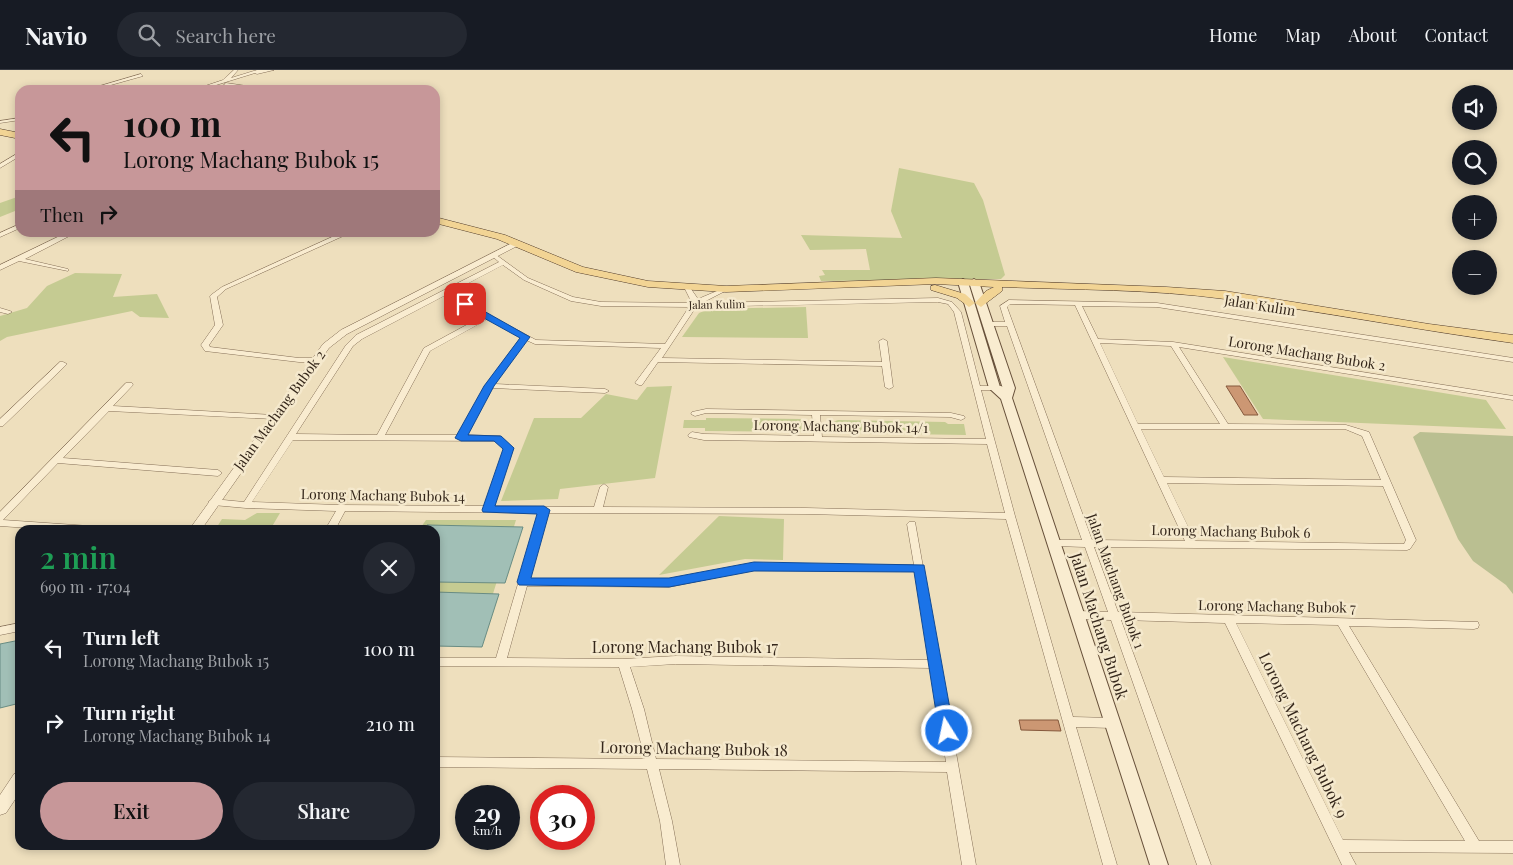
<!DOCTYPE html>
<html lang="en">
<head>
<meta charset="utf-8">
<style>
  body { margin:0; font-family:"Playfair Display",serif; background:#242831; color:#f1f3f6; height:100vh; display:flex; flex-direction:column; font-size:19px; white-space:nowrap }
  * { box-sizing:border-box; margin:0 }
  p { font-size:16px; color:#9ea1a6 }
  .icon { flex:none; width:28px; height:28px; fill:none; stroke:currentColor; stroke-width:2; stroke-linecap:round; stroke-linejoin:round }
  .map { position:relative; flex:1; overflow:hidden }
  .side { position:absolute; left:15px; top:455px; width:425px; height:325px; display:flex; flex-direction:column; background:#171b24; border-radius:15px; box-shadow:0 2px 8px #0003 }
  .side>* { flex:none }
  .banner { position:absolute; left:15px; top:15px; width:425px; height:152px; border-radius:15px; box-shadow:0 2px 8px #0003; background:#c79799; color:#111; overflow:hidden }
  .buttons { position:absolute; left:1452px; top:15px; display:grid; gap:10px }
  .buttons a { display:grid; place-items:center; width:45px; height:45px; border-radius:50%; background:#171b24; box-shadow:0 2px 8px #0003; font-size:25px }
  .speed { position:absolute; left:455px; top:715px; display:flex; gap:10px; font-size:25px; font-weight:700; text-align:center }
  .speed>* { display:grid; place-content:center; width:65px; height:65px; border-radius:50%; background:#171b24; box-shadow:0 2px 8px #0003; line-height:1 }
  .speed small { font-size:12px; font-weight:400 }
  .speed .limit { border:8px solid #d22; background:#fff; color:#111 }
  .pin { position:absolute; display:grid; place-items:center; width:42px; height:42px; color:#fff; margin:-21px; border-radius:10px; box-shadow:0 2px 8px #0006 }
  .me { position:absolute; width:55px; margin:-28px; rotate:350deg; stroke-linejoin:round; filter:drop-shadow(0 0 4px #0008) }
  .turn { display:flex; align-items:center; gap:18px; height:105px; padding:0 25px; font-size:22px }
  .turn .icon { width:65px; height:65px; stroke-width:2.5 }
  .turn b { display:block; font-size:35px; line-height:42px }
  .then { display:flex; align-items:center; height:48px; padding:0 25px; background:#0003; gap:10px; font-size:19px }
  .round { display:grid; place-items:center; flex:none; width:52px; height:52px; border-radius:26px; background:#242831 }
  .headline { display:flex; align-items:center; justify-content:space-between; height:85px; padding:0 25px }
  h1 { font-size:30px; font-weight:600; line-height:38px; color:#1e9e55 }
  .button { display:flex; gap:10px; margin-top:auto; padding:10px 25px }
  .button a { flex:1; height:58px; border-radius:30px; background:#c79799; color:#111; font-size:20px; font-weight:600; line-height:58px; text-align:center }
  .button a+a { background:#242831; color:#f1f3f6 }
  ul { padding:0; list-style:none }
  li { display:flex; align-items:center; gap:15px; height:75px; padding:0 25px }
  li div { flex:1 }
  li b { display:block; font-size:19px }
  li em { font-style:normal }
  header { display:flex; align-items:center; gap:30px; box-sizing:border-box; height:70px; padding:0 25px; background:#171b24; border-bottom:1px solid #363941 }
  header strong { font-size:24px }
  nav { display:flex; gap:28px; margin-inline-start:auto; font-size:18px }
  .search { width:350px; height:45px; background:#242831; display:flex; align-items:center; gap:12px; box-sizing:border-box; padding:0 18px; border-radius:28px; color:#9ea1a6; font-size:19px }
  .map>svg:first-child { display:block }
  .green { fill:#c5cb92 }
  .cemetery { fill:#babf91 }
  .water { fill:#a1bfb6; stroke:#698c83 }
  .building { fill:#cc9773; stroke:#85583c }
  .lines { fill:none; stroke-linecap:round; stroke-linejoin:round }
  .minor-casing { stroke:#856f57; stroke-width:1 }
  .tertiary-casing { stroke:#856f57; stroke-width:1 }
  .secondary-casing { stroke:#67503a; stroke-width:2 }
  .primary-casing { stroke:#533d2b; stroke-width:1 }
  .minor { fill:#f9ecd0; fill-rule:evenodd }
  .tertiary { fill:#f9ecd0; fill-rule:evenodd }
  .secondary { fill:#f9ecd0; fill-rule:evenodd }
  .primary { fill:#f2d494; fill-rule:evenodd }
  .route { fill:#1a73e8; stroke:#114b97 }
  .labels { text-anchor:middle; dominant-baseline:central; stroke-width:5; stroke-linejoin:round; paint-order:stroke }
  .far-street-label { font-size:11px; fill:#35271b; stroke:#f5e9cd }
  .street-label { font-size:14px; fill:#35271b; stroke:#f5e9cd }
  .near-street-label { font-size:16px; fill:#35271b; stroke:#f5e9cd }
</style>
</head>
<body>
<header>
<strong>Navio</strong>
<div class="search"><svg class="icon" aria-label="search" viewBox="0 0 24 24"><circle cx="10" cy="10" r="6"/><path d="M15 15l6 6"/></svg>Search here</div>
<nav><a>Home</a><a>Map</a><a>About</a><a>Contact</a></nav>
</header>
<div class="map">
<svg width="1513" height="795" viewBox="0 0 1513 795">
  <rect width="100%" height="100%" fill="#eedfbd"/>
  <g class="green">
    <polygon points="899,98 974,113 983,130 1005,205 1001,209 821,211 819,206 825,205 822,200 870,200 866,179 810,180 801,165 902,168 891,141"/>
    <polygon points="20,126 20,139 0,147 0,133"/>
    <polygon points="75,203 122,204 113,227 157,224 169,248 140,247 132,241 7,267 0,271 0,246 27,238 47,216"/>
    <polygon points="806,237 808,268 682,267 699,243 709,239"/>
    <polygon points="1223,287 1486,330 1506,359 1263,349"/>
    <polygon points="672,316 655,408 560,419 558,429 501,431 534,348 581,348 606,324 637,330 647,317"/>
    <polygon points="706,348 800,349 805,351 806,355 801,362 705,361 705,358 683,358 684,350 706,350"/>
    <polygon points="838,350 945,352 948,354 964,354 966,365 838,363 825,357 825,355"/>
    <polygon points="257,443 280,443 270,460 215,460 222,449 245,450"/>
    <polygon points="719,446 784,449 783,490 745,489 659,505"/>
    <polygon points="426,450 516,450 477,575 435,575 435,460 419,460"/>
  </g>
  <polygon class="cemetery" points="1420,362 1513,366 1513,524 1506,515 1473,491 1458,469 1413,367"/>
  <g class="water">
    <polygon points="427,455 523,457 505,513 435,512 435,460 424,460"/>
    <polygon points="435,522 499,524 482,577 435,576"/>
    <polygon points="20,570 20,633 0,638 0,574"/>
  </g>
  <g class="building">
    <polygon points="1226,316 1240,316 1258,345 1244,345"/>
    <polygon points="1019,650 1058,650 1061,661 1021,660"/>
  </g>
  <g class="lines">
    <defs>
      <g id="minor">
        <polygon points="234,0 238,0 231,8 257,0 274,0 257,4 255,3 200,20 193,20 223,10"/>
        <polygon points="141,4 143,6 93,20 86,20"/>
        <polygon points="226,13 254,17 254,20 224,15"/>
        <polygon points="20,48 20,50 0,53 0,51"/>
        <polygon points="20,82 20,86 0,98 0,94"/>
        <polygon points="20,154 20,158 0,167 0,163"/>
        <polygon points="68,162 77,162 25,189 68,199 68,201 19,191 0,200 0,195"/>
        <polygon points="343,162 352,162 226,219 217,227 223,255 209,275 210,277 299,288 319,288 320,290 319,292 299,292 205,281 201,275 215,255 210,226 211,225 222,217"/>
        <path d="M495,184L528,208L573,227L601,232L692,233L684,217L687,215L689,216L698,229L724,218H728L729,219L702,233L938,228L952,232L961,242L980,316H1001L1005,318L1001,320H981L1015,446L1073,647L1113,648L1117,650L1119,653L1117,656L1113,658L1076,657L1117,795H1103L1006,449L806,444L548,443L529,509H669L754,494L914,495L907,454L909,452H915L976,795H962L947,702L659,699L672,751L680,795H666L660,751L647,699L435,697V687L645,689L632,639L619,597L435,596V588H496L539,443L345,441L335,460H325L336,441L246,438L213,435L208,432L213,429L244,432L346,275L356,265L499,192L492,186ZM503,195L524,210L571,231L601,236L689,237L665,274L536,270L467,233H463V235L483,246L424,278L377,365L296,364L353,276L362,269ZM938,232L948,234L954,242L986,369L822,367L820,345L950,347L961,350L965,348L964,346L951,343L706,339L692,342L691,344L695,346L706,343L812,345L814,366L704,364L692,362L688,365L689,367L704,370L987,374L1005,443L806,438L603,437L608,417L604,414L600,417L594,437L494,436L513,378L500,366L467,365L492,318L605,323L609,321L605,319L495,314L526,270L535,274L661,278L635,313L639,315H642L658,292L882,296L885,317L889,319L893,317L887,271L883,269L879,271L882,292L662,288L696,237ZM488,249L521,267L485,316L458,365H385L430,281ZM293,370L495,371L505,379L484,436L339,435L252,432ZM754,500L915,501L929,590L676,586L623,589L507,588L527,516L669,517ZM676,594L931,598L946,692L656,689L644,639L630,597Z"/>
        <path d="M1009,230L1157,233L1513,288V292L1157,237L1082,236L1098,269L1173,272L1513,326V330L1179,277L1228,354L1346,355L1369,362L1416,470L1410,479L1407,480L1094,477L1118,542L1478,552L1479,555L1478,558L1474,559L1349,556L1479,771H1513V783L1349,782L1356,795H1342L1225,553L1121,550L1211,795H1197L1111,550L1078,549L1074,548L1073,545L1074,542L1078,541L1108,542L1085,477L1055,476L1052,475L1050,473L1052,471L1055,470H1082L1007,256H988L984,254L988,252H1005L1000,236ZM1010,234L1075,235L1185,471L1092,470L1007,237ZM1100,273L1171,276L1220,354H1138ZM1141,359H1345L1362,366L1381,410L1164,407ZM1167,413L1383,416L1406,470L1404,474L1195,471ZM1236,553L1338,555L1465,771L1343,770Z"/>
        <polygon points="0,238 10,241 12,242 8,244 0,242"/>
        <polygon points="60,292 63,292 67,294 3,356 0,356 0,349"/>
        <polygon points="126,313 132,313 133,315 113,336 274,345 278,347 274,349 109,341 63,388 218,400 222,403 218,406 58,393 3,450 104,457 109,460 58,460 0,456 0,442"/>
        <polygon points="20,553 20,561 0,565 0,557"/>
      </g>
      <g id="tertiary">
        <polygon points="514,172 521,174 347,264 329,278 201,460 189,460 323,274 341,260"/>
        <polygon points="20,702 20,722 6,743 0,745 0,725 14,704"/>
      </g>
      <polygon id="secondary" points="963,209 968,212 1000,317 1003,319 969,212 974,209 979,212 1015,318 1012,328 1168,795 1150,795 1001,329 989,318 958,212"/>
      <g id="primary">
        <polygon points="0,59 20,63 20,69 0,65"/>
        <path d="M435,147L505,165L583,197L648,211L726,216L936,208L1166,217L1225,221L1429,254L1513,265V273C1417,260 1321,241 1225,229C1152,219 1076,220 1002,217V221L981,237L975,233L986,221L994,217L936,214L726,222L648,217L576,202L497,169L435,153Z"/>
        <polygon points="935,215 965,224 975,233 969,237 957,228 931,220 931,216"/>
      </g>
    </defs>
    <use href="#minor" class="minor-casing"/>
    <use href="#tertiary" class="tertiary-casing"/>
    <use href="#secondary" class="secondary-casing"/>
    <use href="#primary" class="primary-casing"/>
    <use href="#minor" class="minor"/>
    <use href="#tertiary" class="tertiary"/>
    <use href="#secondary" class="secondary"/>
    <use href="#primary" class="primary"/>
  </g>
  <polygon class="route" points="462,232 468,232 530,267 494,316 468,365 501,366 514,378 495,436 544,436 550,440 531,508 669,508 754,492 924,495 954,661 952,666 947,668 941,666 939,661 914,502 754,501 669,517 519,515 517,512 537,444 483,442 482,440 503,379 494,371 461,371 455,368 484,316 520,268 462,236"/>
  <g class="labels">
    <g class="far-street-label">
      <text transform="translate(717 234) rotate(-1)">Jalan Kulim</text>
    </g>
    <g class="street-label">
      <text transform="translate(1260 235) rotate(9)">Jalan Kulim</text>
      <text transform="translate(1307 283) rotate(9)">Lorong Machang Bubok 2</text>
      <text transform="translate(279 340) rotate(-54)">Jalan Machang Bubok 2</text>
      <text transform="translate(841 356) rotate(1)">Lorong Machang Bubok 14/1</text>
      <text transform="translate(383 425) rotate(1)">Lorong Machang Bubok 14</text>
      <text transform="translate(1231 461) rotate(1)">Lorong Machang Bubok 6</text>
      <text transform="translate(1116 511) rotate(70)">Jalan Machang Bubok 1</text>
      <text transform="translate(1277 536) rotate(1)">Lorong Machang Bubok 7</text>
    </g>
    <g class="near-street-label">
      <text transform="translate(1100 556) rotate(72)">Jalan Machang Bubok</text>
      <text x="685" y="576">Lorong Machang Bubok 17</text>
      <text transform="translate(1304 665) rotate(64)">Lorong Machang Bubok 9</text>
      <text transform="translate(694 678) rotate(1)">Lorong Machang Bubok 18</text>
    </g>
  </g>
</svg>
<div class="buttons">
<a><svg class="icon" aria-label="sound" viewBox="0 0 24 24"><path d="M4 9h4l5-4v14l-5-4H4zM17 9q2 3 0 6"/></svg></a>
<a><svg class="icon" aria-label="search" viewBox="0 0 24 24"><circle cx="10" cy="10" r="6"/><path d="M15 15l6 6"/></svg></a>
<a>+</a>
<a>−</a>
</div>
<div class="speed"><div>29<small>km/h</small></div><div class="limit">30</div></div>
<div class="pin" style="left:465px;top:234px;background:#d93025"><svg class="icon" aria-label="arrive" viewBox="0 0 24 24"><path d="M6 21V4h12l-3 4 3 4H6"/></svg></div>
<svg class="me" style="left:947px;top:661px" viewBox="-20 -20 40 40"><circle r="17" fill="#1a73e8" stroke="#fff" stroke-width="3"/><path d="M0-11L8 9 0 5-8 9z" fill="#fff"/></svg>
<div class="banner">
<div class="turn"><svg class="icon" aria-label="left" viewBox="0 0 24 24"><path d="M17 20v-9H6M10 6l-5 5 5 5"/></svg><div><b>100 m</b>Lorong Machang Bubok 15</div></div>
<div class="then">Then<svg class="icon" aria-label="right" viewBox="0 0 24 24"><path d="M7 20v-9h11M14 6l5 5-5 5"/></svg></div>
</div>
<section class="side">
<div class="headline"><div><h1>2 min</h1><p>690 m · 17:04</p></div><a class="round"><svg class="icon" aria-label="close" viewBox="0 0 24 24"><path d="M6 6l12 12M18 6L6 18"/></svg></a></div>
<ul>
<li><svg class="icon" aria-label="left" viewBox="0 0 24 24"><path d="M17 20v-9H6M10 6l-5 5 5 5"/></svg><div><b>Turn left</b><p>Lorong Machang Bubok 15</p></div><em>100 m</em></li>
<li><svg class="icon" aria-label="right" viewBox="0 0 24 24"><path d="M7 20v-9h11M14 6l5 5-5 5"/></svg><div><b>Turn right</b><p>Lorong Machang Bubok 14</p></div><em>210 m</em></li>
</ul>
<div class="button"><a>Exit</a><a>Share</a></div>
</section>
</div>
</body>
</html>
